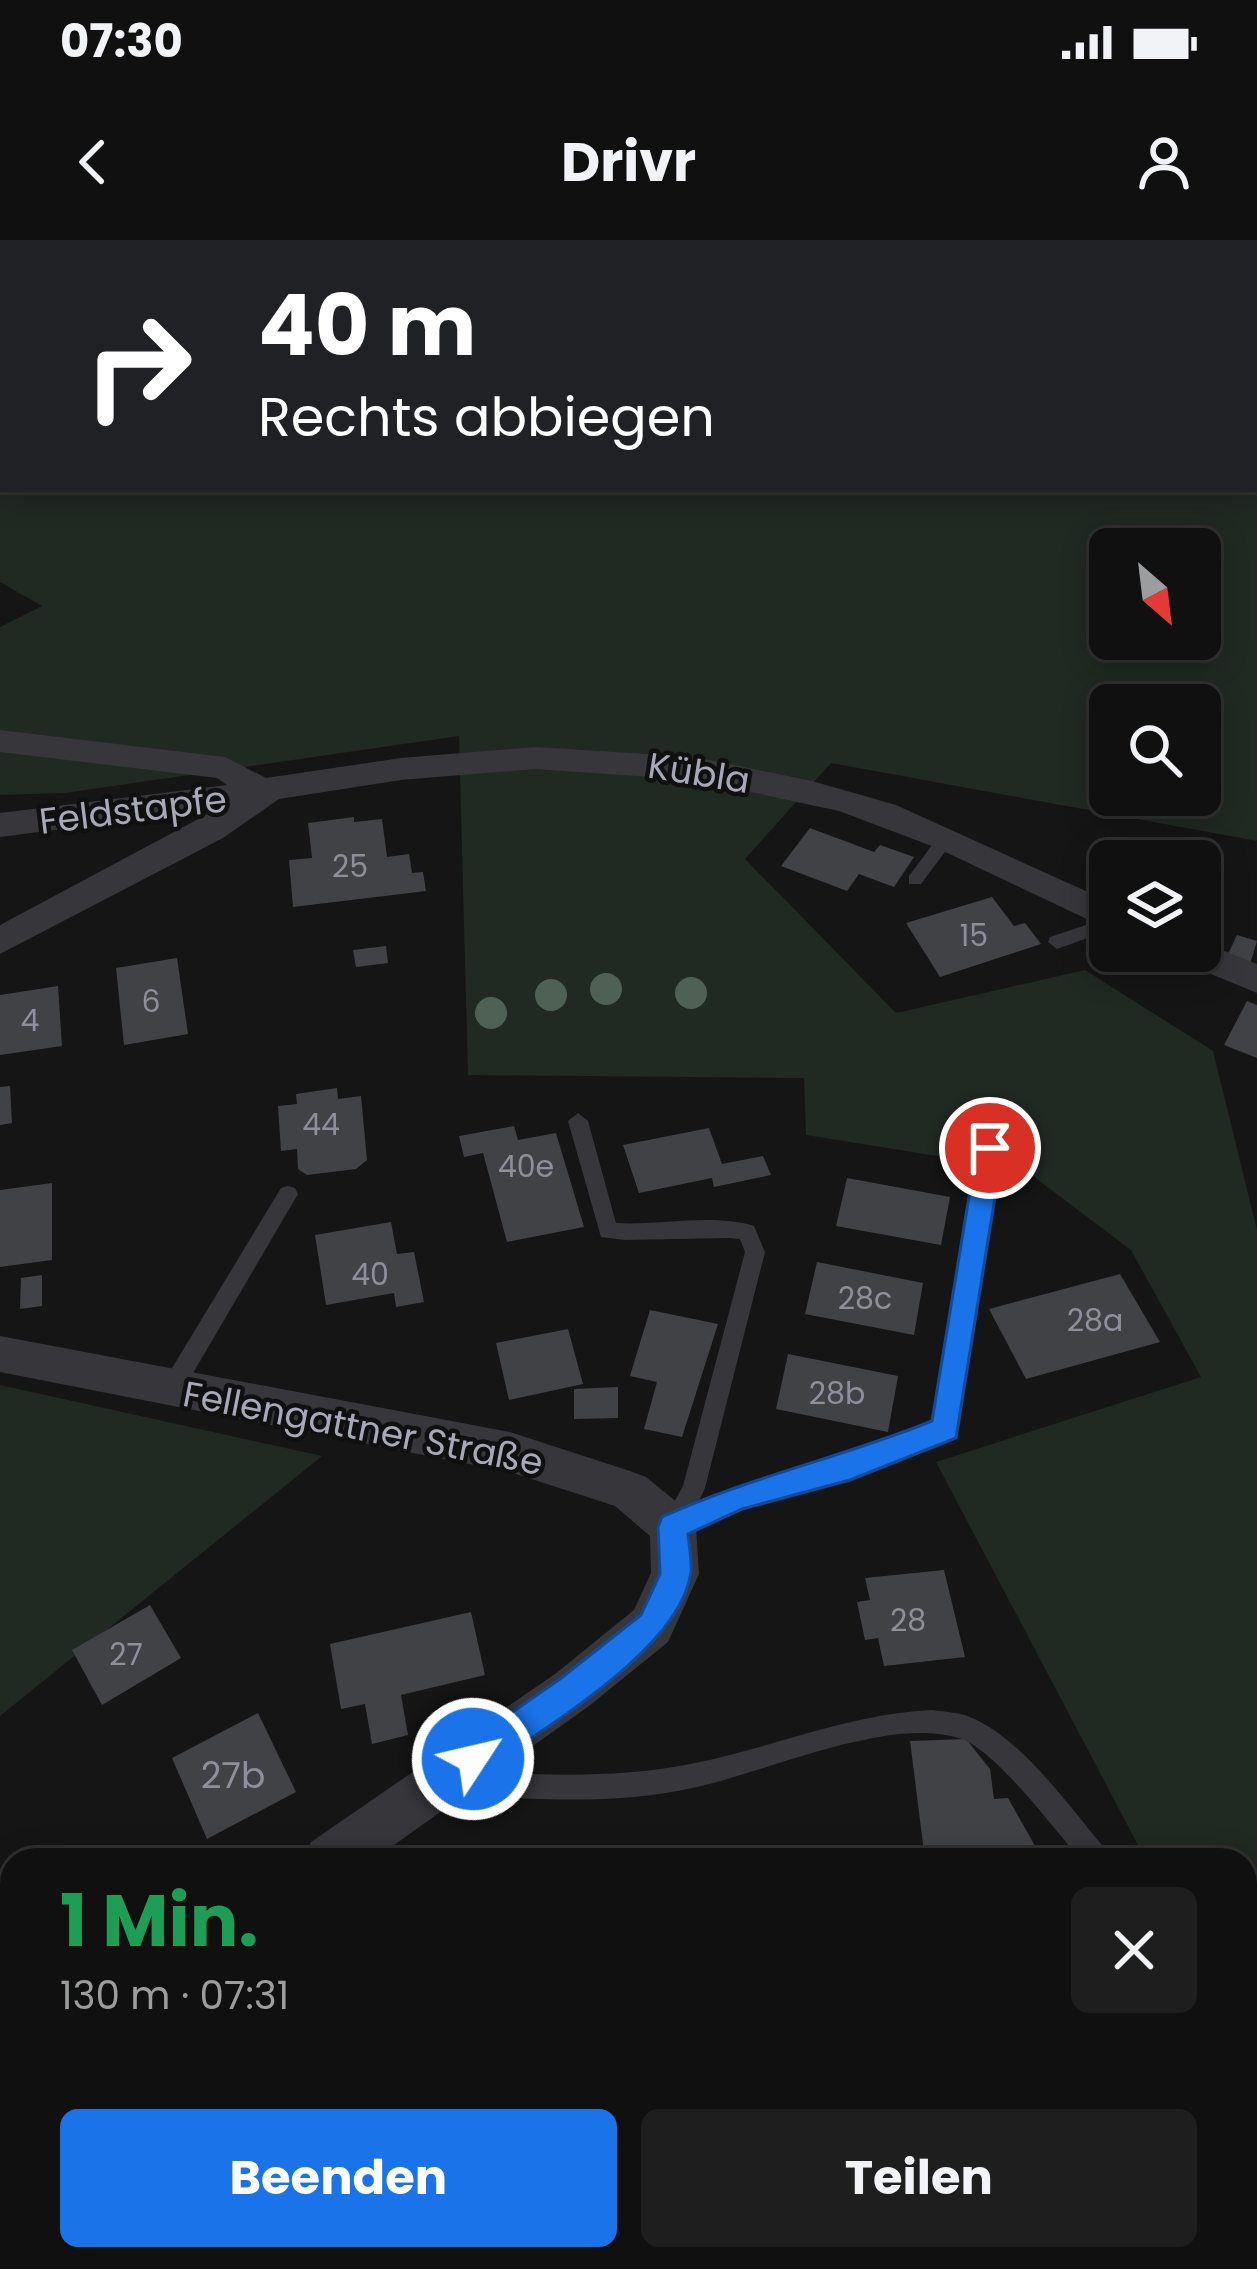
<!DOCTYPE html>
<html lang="de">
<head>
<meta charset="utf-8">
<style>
  body { margin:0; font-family:Poppins,sans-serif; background:#1e1e1e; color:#f1f3f6; height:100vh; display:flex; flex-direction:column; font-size:45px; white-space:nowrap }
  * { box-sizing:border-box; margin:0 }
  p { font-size:39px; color:#9c9d9f }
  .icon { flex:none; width:66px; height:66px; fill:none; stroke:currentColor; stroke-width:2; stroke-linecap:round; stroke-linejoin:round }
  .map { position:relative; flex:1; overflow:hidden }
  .panel { position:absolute; left:0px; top:1608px; width:1257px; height:423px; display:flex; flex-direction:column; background:#101010; border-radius:36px 36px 0 0; box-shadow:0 6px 30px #0003,0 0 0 3px #303030 }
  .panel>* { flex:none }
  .hud { position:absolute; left:0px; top:0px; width:1257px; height:252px; box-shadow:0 6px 30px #0003,0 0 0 3px #303030; background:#202124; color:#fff; overflow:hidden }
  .needle { width:78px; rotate:152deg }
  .buttons { position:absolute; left:1089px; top:288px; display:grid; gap:24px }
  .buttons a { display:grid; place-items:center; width:132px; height:132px; border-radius:18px; background:#101010; box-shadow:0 6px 30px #0003,0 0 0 3px #303030; font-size:60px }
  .pin { position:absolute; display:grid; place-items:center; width:102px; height:102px; color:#fff; margin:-51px; border:6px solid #fff; border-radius:50%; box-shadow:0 3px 12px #0007 }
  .me { position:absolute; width:132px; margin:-66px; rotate:55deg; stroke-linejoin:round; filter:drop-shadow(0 0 9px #0008) }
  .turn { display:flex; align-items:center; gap:42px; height:252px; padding:0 60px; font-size:54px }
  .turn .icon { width:156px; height:156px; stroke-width:2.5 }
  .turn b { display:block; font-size:84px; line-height:102px }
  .round { display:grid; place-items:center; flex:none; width:126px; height:126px; border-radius:18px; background:#1e1e1e }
  .headline { display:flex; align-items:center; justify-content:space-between; height:204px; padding:0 60px }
  h1 { font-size:72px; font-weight:700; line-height:90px; color:#1e9e55 }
  .button { display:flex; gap:24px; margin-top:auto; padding:24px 60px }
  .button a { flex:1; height:138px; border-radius:18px; background:#1a73e8; color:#fff; font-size:48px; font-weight:700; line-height:138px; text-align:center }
  .button a+a { background:#1e1e1e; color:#f1f3f6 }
  .status { display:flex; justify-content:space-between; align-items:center; height:84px; padding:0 60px; background:#101010; direction:ltr }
  .status svg { height:33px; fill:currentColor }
  header { display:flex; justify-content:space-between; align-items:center; height:156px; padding:0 60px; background:#101010; font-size:54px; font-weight:700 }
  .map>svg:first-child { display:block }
  .green { fill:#212923; fill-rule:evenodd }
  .building { fill:#414246 }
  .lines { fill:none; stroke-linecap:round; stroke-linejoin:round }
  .service { fill:#36363b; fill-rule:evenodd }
  .minor { fill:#36363b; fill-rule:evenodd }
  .tree { fill:#4f6154 }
  .route { fill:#1a73e8; stroke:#114b97; stroke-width:3 }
  .labels { text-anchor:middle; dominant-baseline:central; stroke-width:9; stroke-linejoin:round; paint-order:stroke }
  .number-label { font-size:30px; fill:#8e8f9a }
  .street-label { font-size:36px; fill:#a7a9b6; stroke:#101011 }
  .near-number-label { font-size:36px; fill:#8e8f9a }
</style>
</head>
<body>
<div class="status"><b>07:30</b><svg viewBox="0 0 49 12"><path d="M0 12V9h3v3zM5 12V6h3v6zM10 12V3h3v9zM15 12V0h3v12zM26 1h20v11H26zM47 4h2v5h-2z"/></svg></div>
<header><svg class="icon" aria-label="back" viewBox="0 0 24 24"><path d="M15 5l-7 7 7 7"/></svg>Drivr<svg class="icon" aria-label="person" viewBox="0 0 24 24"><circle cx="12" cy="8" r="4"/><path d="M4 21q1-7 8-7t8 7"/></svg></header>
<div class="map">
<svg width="1257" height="2029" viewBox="0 0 1257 2029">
  <rect width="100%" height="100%" fill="#151516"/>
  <g class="green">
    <path d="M0,0H1257V601L831,523L745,619L896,773L1085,730L1213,811L1257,990V1831L1245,1808V1620H1146L936,1222L1201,1137L1131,1010L1025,930L806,895L804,838L468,835L459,496L65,553L0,555V387L42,366L0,342ZM3,3H1254V249H3ZM1110,309H1200V399H1110ZM1110,465H1200V555H1110Z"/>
    <polygon points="0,1145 322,1216 0,1476"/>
  </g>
  <g class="building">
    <polygon points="354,577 354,582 382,579 387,617 409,614 412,633 423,632 426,651 293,667 289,620 312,618 308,583"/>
    <polygon points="810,588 874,612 880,605 914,617 894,647 859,634 847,651 781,626"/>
    <polygon points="992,657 1014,686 1025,683 1041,704 940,737 906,683"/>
    <polygon points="1237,695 1257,701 1250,724 1227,716"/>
    <polygon points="386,706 388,723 356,727 353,710"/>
    <polygon points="177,718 188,794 124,805 116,728"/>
    <polygon points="58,746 62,806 0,815 0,755"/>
    <polygon points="1247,761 1257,765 1257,818 1224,805"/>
    <polygon points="10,846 12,883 0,885 0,847"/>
    <polygon points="337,848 338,859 361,856 367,920 356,929 307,935 298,929 297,909 281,911 278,866 297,864 296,854"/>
    <polygon points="514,886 518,900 556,893 584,987 507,1002 483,913 464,917 459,896"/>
    <polygon points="709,888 722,924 763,916 771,935 714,947 712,938 639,953 623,905"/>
    <polygon points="847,938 950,957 941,1005 836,986"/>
    <polygon points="52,943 52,1020 0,1027 0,950"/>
    <polygon points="391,982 397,1014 414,1012 424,1062 396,1067 394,1053 326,1065 315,995"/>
    <polygon points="817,1022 923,1043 914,1095 805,1074"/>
    <polygon points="1120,1034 1160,1102 1026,1139 989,1069"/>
    <polygon points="42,1035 42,1066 20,1069 21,1038"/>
    <polygon points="650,1070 718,1084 682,1197 644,1189 657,1142 630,1136"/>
    <polygon points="568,1089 583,1144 509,1160 496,1103"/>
    <polygon points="788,1114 898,1136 888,1192 776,1169"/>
    <polygon points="618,1147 618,1178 574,1179 574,1149"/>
    <polygon points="944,1330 965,1417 884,1426 878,1398 865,1400 857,1362 870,1360 865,1338"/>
    <polygon points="150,1365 181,1418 102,1465 72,1410"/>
    <polygon points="471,1372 485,1435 401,1455 408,1495 372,1504 365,1464 341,1469 330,1404"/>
    <polygon points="258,1473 296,1552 207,1599 172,1518"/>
    <polygon points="966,1499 990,1529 994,1559 1008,1558 1043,1620 925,1620 910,1501"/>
    <polygon points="610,1606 611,1620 546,1620 545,1611"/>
    <polygon points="1245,1920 1257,1946 1257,1981 1245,1985"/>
  </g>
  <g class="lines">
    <g class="service">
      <polygon points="944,595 950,597 953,601 921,644 909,644 909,636 938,597"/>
      <polygon points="1110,677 1110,690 1057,709 1048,702 1050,697"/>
      <path d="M578,873L588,881L616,983C662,986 710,973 754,986L765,1012L705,1248L697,1265L737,1247L849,1218L936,1183L980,908L990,900L997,902L1000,908L954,1196L851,1237L741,1266L673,1297L665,1294L661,1286L683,1246L745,1012L740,999L729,998L625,1000L601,997L568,881Z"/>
      <polygon points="288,946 295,948 298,954 179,1157 171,1159 163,1157 160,1150 163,1143 281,948"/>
      <path d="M932,1470C945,1472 958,1472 970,1477C1023,1499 1070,1568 1107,1611L1111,1620H1081C1056,1591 994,1508 959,1498C886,1476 766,1533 692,1548C629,1562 565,1561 501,1557C486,1551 467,1534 460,1519L464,1510L473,1507L482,1510L506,1533C568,1536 630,1536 690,1524C772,1508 848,1474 932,1470Z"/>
      <polygon points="1245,1876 1257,1885 1257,1932 1245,1923"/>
    </g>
    <g class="minor">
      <polygon points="0,490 225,517 266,538 401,518 535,507 695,517 812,541 896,565 1110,662 1110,690 937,608 839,571 695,540 535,529 401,540 279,559 223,598 0,714 0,685 217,569 0,597 0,573 227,545 217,538 0,512"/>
      <polygon points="1200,701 1257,724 1257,753 1177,720 1172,711 1200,711"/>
      <polygon points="0,1096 510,1192 630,1231 646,1237 689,1272 696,1287 699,1334 668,1402 589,1466 373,1620 303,1620 311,1602 555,1434 634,1370 651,1333 650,1296 615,1266 510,1232 0,1132"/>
      <polygon points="12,1813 12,1872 0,1877 0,1818"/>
    </g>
  </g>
  <g class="tree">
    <circle cx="606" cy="749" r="16"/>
    <circle cx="691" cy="753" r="16"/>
    <circle cx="551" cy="755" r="16"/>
    <circle cx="491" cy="773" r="16"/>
  </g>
  <path class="route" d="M990,898L1003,908L956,1198L850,1240L742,1269L688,1294C689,1306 692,1320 691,1332C681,1409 545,1487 484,1530L473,1535L461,1530L456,1519L461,1508L560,1439L641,1375L660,1334L658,1287L662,1277C750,1237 843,1217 932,1181L977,908Z"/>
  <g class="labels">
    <g class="number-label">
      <text x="350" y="626">25</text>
      <text x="974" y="695">15</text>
      <text x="151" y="761">6</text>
      <text x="30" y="780">4</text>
      <text x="321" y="884">44</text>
      <text x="526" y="926">40e</text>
      <text x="370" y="1034">40</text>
      <text x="865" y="1058">28c</text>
      <text x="1095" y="1080">28a</text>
      <text x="837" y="1153">28b</text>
      <text x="908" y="1380">28</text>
      <text x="126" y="1414">27</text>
    </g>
    <g class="street-label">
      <text transform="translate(699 533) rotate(9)">Kübla</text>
      <text transform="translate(133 570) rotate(-7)">Feldstapfe</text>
      <text transform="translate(363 1188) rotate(11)">Fellengattner Straße</text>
    </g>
    <g class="near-number-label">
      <text x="233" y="1535">27b</text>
    </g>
  </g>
</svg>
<div class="buttons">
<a><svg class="needle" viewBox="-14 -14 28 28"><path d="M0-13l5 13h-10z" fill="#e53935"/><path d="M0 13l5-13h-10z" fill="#9c9d9f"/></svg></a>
<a><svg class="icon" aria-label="search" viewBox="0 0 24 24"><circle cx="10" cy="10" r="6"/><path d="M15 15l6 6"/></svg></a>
<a><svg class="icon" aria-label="layers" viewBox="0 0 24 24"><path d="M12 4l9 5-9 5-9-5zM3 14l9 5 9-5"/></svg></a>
</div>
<div class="pin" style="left:990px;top:908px;background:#d93025"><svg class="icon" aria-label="arrive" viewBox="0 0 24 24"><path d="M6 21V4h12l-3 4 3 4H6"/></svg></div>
<svg class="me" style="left:473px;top:1519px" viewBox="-20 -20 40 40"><circle r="17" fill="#1a73e8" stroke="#fff" stroke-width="3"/><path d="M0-11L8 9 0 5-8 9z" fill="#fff"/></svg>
<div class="hud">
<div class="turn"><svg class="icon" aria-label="right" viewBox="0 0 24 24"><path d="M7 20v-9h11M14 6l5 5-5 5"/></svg><div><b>40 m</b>Rechts abbiegen</div></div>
</div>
<section class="panel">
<div class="headline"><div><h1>1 Min.</h1><p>130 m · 07:31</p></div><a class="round"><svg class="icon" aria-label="close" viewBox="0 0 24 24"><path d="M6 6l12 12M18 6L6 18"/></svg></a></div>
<div class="button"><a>Beenden</a><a>Teilen</a></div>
</section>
</div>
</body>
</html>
